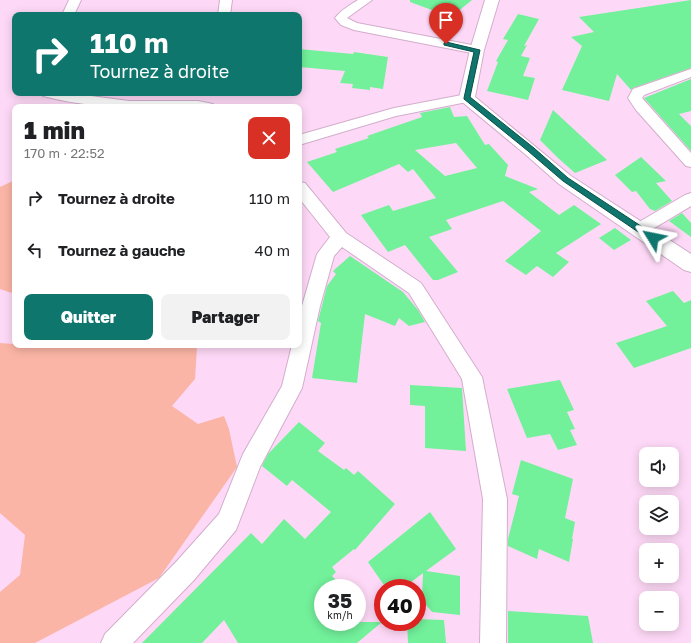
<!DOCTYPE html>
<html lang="fr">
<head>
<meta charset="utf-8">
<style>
  body { margin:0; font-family:"Golos Text",sans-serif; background:#f2f2f2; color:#202124; height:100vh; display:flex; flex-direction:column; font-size:15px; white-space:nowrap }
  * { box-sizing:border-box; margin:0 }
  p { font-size:13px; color:#757577 }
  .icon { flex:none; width:22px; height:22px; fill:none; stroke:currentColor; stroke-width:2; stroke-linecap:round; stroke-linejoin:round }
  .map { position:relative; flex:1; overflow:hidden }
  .side { position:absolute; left:12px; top:104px; width:290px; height:244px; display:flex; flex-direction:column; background:#fff; border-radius:8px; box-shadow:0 2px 10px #0003 }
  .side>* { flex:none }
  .top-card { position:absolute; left:12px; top:12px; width:290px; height:84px; border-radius:8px; box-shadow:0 2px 10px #0003; background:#0f766e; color:#fff; overflow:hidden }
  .fabs { position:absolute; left:639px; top:447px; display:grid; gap:8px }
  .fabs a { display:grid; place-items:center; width:40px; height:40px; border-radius:8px; background:#fff; box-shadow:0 2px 10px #0003; font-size:20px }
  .speed { position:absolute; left:314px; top:579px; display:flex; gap:8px; font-size:20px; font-weight:700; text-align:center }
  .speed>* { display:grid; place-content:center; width:52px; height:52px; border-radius:50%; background:#fff; box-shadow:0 2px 10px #0003; line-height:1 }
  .speed small { font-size:10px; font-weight:400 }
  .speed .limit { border:6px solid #d22; background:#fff; color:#111 }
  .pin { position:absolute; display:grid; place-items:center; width:34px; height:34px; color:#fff; margin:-41px -17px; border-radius:50% 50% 50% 0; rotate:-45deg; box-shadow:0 0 4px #0007 }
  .pin .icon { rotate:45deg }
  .me { position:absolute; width:44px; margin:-22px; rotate:305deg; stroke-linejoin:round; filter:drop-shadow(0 0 3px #0008) }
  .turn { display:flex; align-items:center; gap:14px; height:84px; padding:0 12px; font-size:18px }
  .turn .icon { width:52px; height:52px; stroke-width:2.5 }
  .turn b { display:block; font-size:28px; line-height:34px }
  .round { display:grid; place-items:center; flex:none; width:42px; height:42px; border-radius:8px; background:#f2f2f2 }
  .summary { display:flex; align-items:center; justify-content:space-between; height:68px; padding:0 12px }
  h1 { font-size:24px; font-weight:800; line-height:30px }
  .action { display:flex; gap:8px; margin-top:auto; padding:8px 12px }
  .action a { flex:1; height:46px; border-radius:8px; background:#0f766e; color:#fff; font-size:16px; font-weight:800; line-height:46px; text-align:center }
  .action a+a { background:#f2f2f2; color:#202124 }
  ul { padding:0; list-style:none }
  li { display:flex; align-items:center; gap:12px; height:52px; padding:0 12px }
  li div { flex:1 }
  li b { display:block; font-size:15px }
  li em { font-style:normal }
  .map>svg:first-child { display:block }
  .green { fill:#fbb5a6 }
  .building { fill:#72f09a; fill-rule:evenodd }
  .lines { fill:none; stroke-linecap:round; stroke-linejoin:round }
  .street-casing { stroke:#d2aecc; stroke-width:2 }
  .secondary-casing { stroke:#d2aecc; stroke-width:2 }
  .street { fill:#fff; fill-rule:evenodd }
  .secondary { fill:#fff; fill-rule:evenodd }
  .route { fill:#0f766e; stroke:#0a4d48 }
</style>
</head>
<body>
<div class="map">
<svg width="691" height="643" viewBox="0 0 691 643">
  <rect width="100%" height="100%" fill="#fed9f7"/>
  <g class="green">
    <polygon points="15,180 15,294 0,289 0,187"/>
    <polygon points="15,342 15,345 196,345 197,347 195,379 172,406 198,424 224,416 229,429 237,467 159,578 35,643 0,643 0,592 20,575 25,535 0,513 0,343 13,344"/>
  </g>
  <g class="building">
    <polygon points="410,0 472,0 451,17 410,2"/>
    <polygon points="691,0 691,68 633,88 631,90 617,74 609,101 562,90 582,46 571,37 594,32 579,17"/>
    <polygon points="518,14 539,19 524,46 527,45 521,56 530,58 523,76 535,78 528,100 487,91 498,62 496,61 508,40 503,39"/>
    <polygon points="299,49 353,54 354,52 388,57 383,89 370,87 370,90 352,88 353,84 340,83 345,71 299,67"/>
    <polygon points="691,79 691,111 679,114 691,126 691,151 644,98"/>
    <path d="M450,107L454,117L467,116L485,145L489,144L508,165L505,176L538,189L529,192L559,215L574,205L601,224L556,253L569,262L553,277L537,266L526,275L505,261L541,231L503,201L446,220L452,229L429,237L458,272L438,280H433L405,245L388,252L361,215L389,205L393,211L436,198L413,169L408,172L399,164L333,192L307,162L337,152L335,149L369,138L367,136L422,117L420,113ZM456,143L477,168L445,176L415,150Z"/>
    <polygon points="553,110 607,160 575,173 558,158 540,140"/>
    <polygon points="641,157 666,181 656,183 672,201 655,211 650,209 636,191 632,192 615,175"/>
    <polygon points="682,213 691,223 691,237 669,221"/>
    <polygon points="615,228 631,240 614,250 599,238"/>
    <polygon points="350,256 403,292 418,310 425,322 409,326 399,318 395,326 365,314 357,383 312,378 321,323 318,321 327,286 336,274 333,271"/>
    <polygon points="673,291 684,303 691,300 691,348 634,368 616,343 667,326 646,301"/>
    <polygon points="560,380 574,410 567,412 575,429 570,430 577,445 558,450 550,434 527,438 507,389"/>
    <polygon points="410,385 462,388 466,451 425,448 425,406 410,405"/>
    <polygon points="299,422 325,443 318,451 344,470 346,468 354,475 358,471 395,504 355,550 354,549 332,567 336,572 332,576 344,588 323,588 323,622 382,622 357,643 238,643 224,620 202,643 142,643 251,533 262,544 284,519 305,539 331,512 292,480 287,486 262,466 268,454"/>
    <polygon points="521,460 573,479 565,518 575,522 572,539 573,539 569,562 539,549 537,559 508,546 508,539 519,496 512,494"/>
    <polygon points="430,512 456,549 426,571 460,576 460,615 432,612 422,600 423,573 410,583 408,580 399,588 386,588 368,562"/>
    <polygon points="508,611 588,616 593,643 508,643"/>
    <polygon points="417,619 444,620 446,643 408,643 407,622 417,622"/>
  </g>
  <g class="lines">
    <defs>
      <g id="street">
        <polygon points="69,0 81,0 74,15 62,15"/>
        <polygon points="220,0 232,0 230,15 218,15"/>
        <path d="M358,0H372L347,18L357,23L477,46L481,47L483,50L481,53L477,54L354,30L341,25L335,18C341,10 350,5 358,0Z"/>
        <polygon points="691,69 691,77 644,95 642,98 691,153 691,167 686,166 636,110 628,98 633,89"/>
        <path d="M41,93H68L129,101H198L213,104L215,107C158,107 99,111 43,96Z"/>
        <polygon points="467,94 472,95 474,98 472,101 396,116 299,145 299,135 394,108"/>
        <polygon points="299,182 305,183 346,233 421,283 482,377 507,499 506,643 480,643 483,499 462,379 409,293 342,247 334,256 320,306 302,388 260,467 236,530 194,580 133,643 101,643 105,634 176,562 219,514 243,454 282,386 292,345 299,345 299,317 302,306 317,254 330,237 299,198"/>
        <polygon points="691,193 691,206 646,233 640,235 634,233 632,229 634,225 685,195"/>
      </g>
      <polygon id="secondary" points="485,0 499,0 484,50 475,97 571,176 691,254 691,272 684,270 559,184 525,154 461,101 459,98 470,50"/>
    </defs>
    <use href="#street" class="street-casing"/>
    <use href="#secondary" class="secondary-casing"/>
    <use href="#street" class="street"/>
    <use href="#secondary" class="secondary"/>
  </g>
  <polygon class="route" points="446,42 480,50 470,97 534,148 568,178 656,236 656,240 650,240 563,181 528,151 464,99 464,98 474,52 444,45 444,43"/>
</svg>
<div class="fabs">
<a><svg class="icon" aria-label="sound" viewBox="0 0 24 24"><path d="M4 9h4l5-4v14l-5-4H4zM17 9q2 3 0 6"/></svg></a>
<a><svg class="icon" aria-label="layers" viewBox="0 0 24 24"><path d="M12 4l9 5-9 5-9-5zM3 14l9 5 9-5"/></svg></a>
<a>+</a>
<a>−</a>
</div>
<div class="speed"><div>35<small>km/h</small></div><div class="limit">40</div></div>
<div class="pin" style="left:446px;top:44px;background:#d93025"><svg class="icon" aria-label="arrive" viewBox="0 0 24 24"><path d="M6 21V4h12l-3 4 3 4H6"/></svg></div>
<svg class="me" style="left:653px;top:238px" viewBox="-20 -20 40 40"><path d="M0-17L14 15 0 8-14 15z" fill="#0f766e" stroke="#fff" stroke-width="4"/></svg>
<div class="top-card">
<div class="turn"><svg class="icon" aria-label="right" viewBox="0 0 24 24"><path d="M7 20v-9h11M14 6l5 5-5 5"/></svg><div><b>110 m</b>Tournez à droite</div></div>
</div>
<section class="side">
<div class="summary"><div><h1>1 min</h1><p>170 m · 22:52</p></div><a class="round" style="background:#d93025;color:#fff"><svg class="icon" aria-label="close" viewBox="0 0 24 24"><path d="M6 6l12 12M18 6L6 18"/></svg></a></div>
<ul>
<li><svg class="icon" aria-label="right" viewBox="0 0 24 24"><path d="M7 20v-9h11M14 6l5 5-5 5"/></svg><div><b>Tournez à droite</b></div><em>110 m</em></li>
<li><svg class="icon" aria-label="left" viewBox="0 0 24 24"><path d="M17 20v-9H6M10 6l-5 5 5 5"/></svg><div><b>Tournez à gauche</b></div><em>40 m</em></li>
</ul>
<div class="action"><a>Quitter</a><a>Partager</a></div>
</section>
</div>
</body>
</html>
